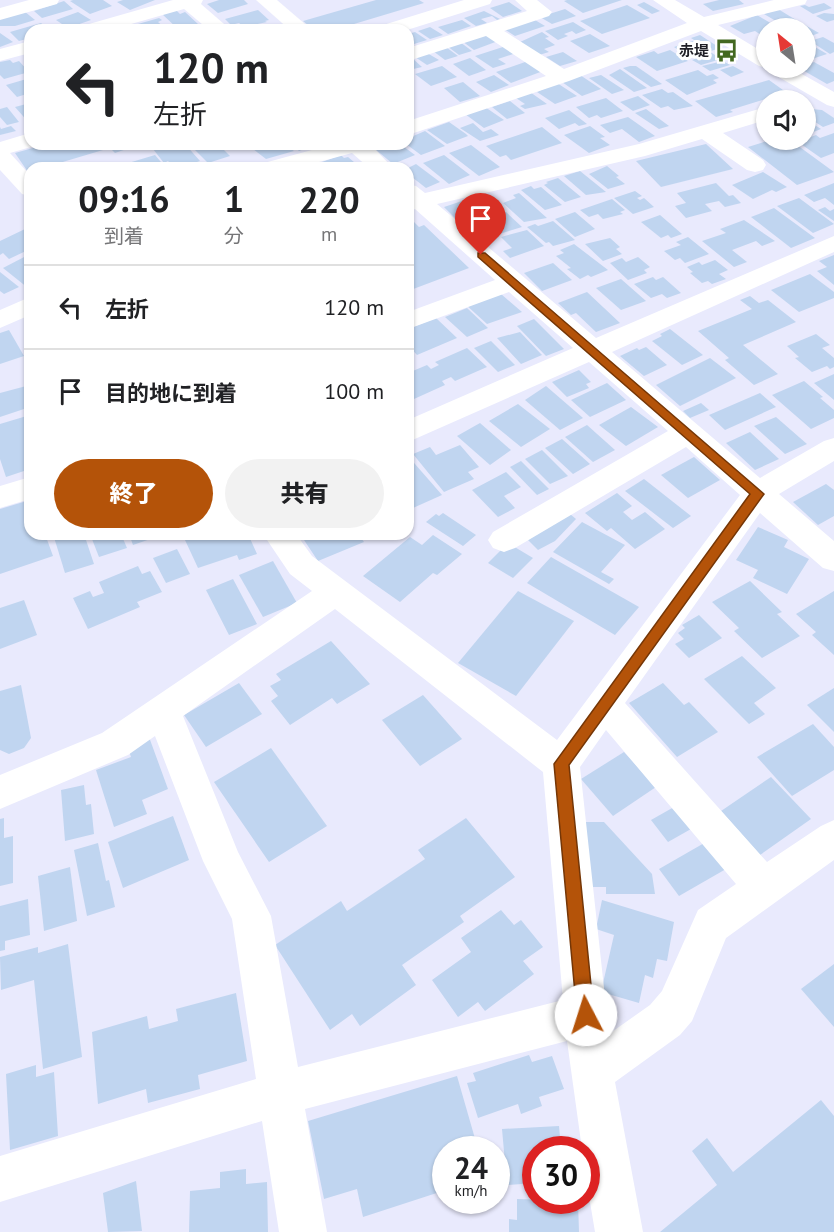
<!DOCTYPE html>
<html lang="ja">
<head>
<meta charset="utf-8">
<style>
  body { margin:0; font-family:"PT Sans","Noto Sans JP",sans-serif; background:#f2f2f2; color:#202124; height:100vh; display:flex; flex-direction:column; font-size:22px; white-space:nowrap }
  * { box-sizing:border-box; margin:0 }
  p { font-size:20px; color:#757577 }
  .icon { flex:none; width:33px; height:33px; fill:none; stroke:currentColor; stroke-width:2; stroke-linecap:round; stroke-linejoin:round }
  .map { position:relative; flex:1; overflow:hidden }
  .drawer { position:absolute; left:24px; top:162px; width:390px; height:378px; display:flex; flex-direction:column; background:#fff; border-radius:18px; box-shadow:0 2px 4px #0004 }
  .drawer>* { flex:none }
  .top-card { position:absolute; left:24px; top:24px; width:390px; height:126px; border-radius:18px; box-shadow:0 2px 4px #0004; background:#fff; color:#202124; overflow:hidden }
  .needle { width:39px; rotate:330deg }
  .buttons { position:absolute; left:756px; top:18px; display:grid; gap:12px }
  .buttons a { display:grid; place-items:center; width:60px; height:60px; border-radius:50%; background:#fff; box-shadow:0 2px 4px #0004; font-size:30px }
  .speed { position:absolute; left:432px; top:1136px; display:flex; gap:12px; font-size:30px; font-weight:700; text-align:center }
  .speed>* { display:grid; place-content:center; width:78px; height:78px; border-radius:50%; background:#fff; box-shadow:0 2px 4px #0004; line-height:1 }
  .speed small { font-size:15px; font-weight:400 }
  .speed .limit { border:9px solid #d22; background:#fff; color:#111 }
  .pin { position:absolute; display:grid; place-items:center; width:51px; height:51px; color:#fff; margin:-62px -26px; border-radius:50% 50% 50% 0; rotate:-45deg; box-shadow:0 0 6px #0007 }
  .pin .icon { rotate:45deg }
  .me { position:absolute; width:66px; margin:-33px; rotate:355deg; stroke-linejoin:round; filter:drop-shadow(0 0 4px #0008) }
  .turn { display:flex; align-items:center; gap:21px; height:126px; padding:0 30px; font-size:27px }
  .turn .icon { width:78px; height:78px; stroke-width:2.5 }
  .turn b { display:block; font-size:42px; line-height:51px }
  .eta { display:flex; justify-content:space-evenly; align-items:center; height:102px; text-align:center }
  .eta b { font-size:36px; font-weight:800; line-height:42px }
  .button { display:flex; gap:12px; margin-top:auto; padding:12px 30px }
  .button a { flex:1; height:69px; border-radius:36px; background:#b45309; color:#fff; font-size:24px; font-weight:800; line-height:69px; text-align:center }
  .button a+a { background:#f2f2f2; color:#202124 }
  ul { padding:0; list-style:none }
  li { display:flex; align-items:center; gap:18px; height:84px; padding:0 30px; border-top:2px solid #e0e0e0 }
  li div { flex:1 }
  li b { display:block; font-size:22px }
  li em { font-style:normal }
  .map>svg:first-child { display:block }
  .building { fill:#c0d5f0 }
  .lines { fill:none; stroke-linecap:round; stroke-linejoin:round }
  .minor { fill:#fff; fill-rule:evenodd }
  .route { fill:#b45309; stroke:#753606; stroke-width:1.5 }
  .labels { text-anchor:middle; dominant-baseline:central; stroke-width:6; stroke-linejoin:round; paint-order:stroke }
  .far-poi-label { font-size:15px; font-weight:bold; fill:#1f1f26; stroke:#fff; text-anchor:end }
</style>
</head>
<body>
<div class="map">
<svg width="834" height="1232" viewBox="0 0 834 1232">
  <rect width="100%" height="100%" fill="#e9eafd"/>
  <g class="building">
    <polygon points="73,0 103,0 112,6 90,14 70,1"/>
    <polygon points="123,0 155,0 130,10 117,2"/>
    <polygon points="219,0 244,0 248,4 218,13 207,4"/>
    <polygon points="376,0 419,0 424,3 334,30 314,30 303,21"/>
    <polygon points="567,0 622,0 583,13 564,1"/>
    <polygon points="719,0 739,0 744,4 713,11 703,4"/>
    <polygon points="64,1 73,9 42,18 34,11"/>
    <polygon points="509,2 522,11 503,17 490,8"/>
    <polygon points="644,2 660,11 652,14 637,5"/>
    <polygon points="824,3 832,8 813,14 800,6 805,5 809,7"/>
    <polygon points="627,5 650,18 602,34 580,21"/>
    <polygon points="175,9 180,14 185,12 198,24 178,29 161,13"/>
    <polygon points="565,9 576,16 552,24 540,17"/>
    <polygon points="778,9 796,20 781,24 764,14"/>
    <polygon points="258,10 269,20 265,21 267,22 244,27 239,23 231,25 225,19"/>
    <polygon points="24,11 35,20 15,26 0,26 0,19"/>
    <polygon points="484,11 500,19 497,20 492,16 481,19 487,23 476,26 464,18"/>
    <polygon points="78,12 91,20 68,28 56,20"/>
    <polygon points="824,13 834,14 834,20 827,22 816,16"/>
    <polygon points="757,15 779,28 766,28 766,34 761,35 755,31 744,34 730,26"/>
    <polygon points="159,18 162,20 158,22 167,30 117,30"/>
    <polygon points="462,20 471,26 448,34 438,27"/>
    <polygon points="535,20 545,26 515,36 504,29"/>
    <polygon points="798,21 819,33 806,38 806,28 788,28 783,26"/>
    <polygon points="573,22 586,30 576,34 572,31 564,34 568,36 558,40 545,31"/>
    <polygon points="41,23 49,30 30,30 30,38 19,41 10,32"/>
    <polygon points="430,27 443,35 430,39 418,31"/>
    <polygon points="415,32 427,40 414,44 408,40 408,34"/>
    <polygon points="542,32 549,37 545,38 555,45 544,49 549,52 539,55 520,42"/>
    <polygon points="0,33 13,42 0,47"/>
    <polygon points="488,33 498,41 474,50 462,41"/>
    <polygon points="590,34 610,46 589,53 570,41"/>
    <polygon points="700,35 720,48 711,51 691,38"/>
    <polygon points="823,37 834,43 834,52 830,54 810,41"/>
    <polygon points="693,41 709,52 700,54 684,44"/>
    <polygon points="460,42 472,51 459,55 447,46"/>
    <polygon points="683,44 696,53 687,56 674,47"/>
    <polygon points="506,46 516,53 498,59 506,64 493,68 475,56"/>
    <polygon points="446,47 458,56 445,60 433,51"/>
    <polygon points="815,47 827,54 806,61 806,50"/>
    <polygon points="670,50 688,61 657,71 636,57 654,51 658,54"/>
    <polygon points="563,52 577,61 560,66 546,57"/>
    <polygon points="427,53 439,60 427,65 415,57"/>
    <polygon points="712,53 721,59 701,65 692,60"/>
    <polygon points="412,58 422,67 409,70 408,59"/>
    <polygon points="470,58 486,70 469,76 453,64"/>
    <polygon points="10,60 13,63 19,61 29,72 4,79 0,75 0,62"/>
    <polygon points="528,61 543,71 511,83 496,72"/>
    <polygon points="723,61 730,65 710,71 702,66"/>
    <polygon points="814,62 834,73 834,81 827,84 799,68 806,68 806,65"/>
    <polygon points="442,66 457,77 431,86 415,74"/>
    <polygon points="630,66 636,66 662,84 651,87 623,68"/>
    <polygon points="733,66 744,72 731,77 720,70"/>
    <polygon points="620,69 647,88 634,92 609,75"/>
    <polygon points="698,70 707,76 713,74 719,78 713,80 717,83 687,95 665,80"/>
    <polygon points="494,75 509,85 491,92 476,82"/>
    <polygon points="580,75 601,89 582,96 562,82"/>
    <polygon points="601,75 624,90 612,94 589,78"/>
    <polygon points="30,78 30,93 17,97 6,85"/>
    <polygon points="769,80 790,95 775,99 772,97 730,110 733,112 716,117 695,101"/>
    <polygon points="463,82 480,96 460,102 444,88"/>
    <polygon points="557,83 577,96 555,104 537,92"/>
    <polygon points="662,89 668,93 673,92 693,106 674,110 668,106 661,108 642,95"/>
    <polygon points="530,92 547,104 525,109 520,106 525,104 516,98"/>
    <polygon points="638,96 650,105 633,111 620,102"/>
    <polygon points="606,98 623,111 601,118 597,115 589,118 576,107"/>
    <polygon points="510,101 525,113 507,119 492,107"/>
    <polygon points="30,103 30,124 15,107"/>
    <polygon points="7,107 19,122 7,125 0,117 0,109"/>
    <polygon points="485,107 504,120 484,128 465,114"/>
    <polygon points="646,109 669,126 659,129 635,113"/>
    <polygon points="811,109 822,110 834,118 834,123 823,127 806,116 806,111"/>
    <polygon points="569,110 587,124 579,126 575,123 559,129 545,118"/>
    <polygon points="628,117 655,136 639,142 622,129 610,133 600,125"/>
    <polygon points="449,122 466,134 468,136 447,144 427,130"/>
    <polygon points="810,122 821,129 806,135 806,124"/>
    <polygon points="473,123 483,132 491,129 499,135 480,141 460,128"/>
    <polygon points="11,126 16,131 0,135 0,127 1,129"/>
    <polygon points="590,126 605,137 600,138 610,145 589,153 564,135"/>
    <polygon points="542,127 562,143 511,160 506,155 500,157 486,146"/>
    <polygon points="425,131 445,146 421,155 406,144 413,138 411,137"/>
    <polygon points="834,133 834,153 821,158 798,142 816,135 820,138"/>
    <polygon points="770,140 778,140 790,147 797,145 834,172 797,185 748,147"/>
    <polygon points="47,144 99,144 103,150 56,164 59,168 30,168 30,175 15,153"/>
    <polygon points="106,144 141,144 115,153"/>
    <polygon points="172,144 185,144 200,161 194,163 198,166 174,168 168,161 164,163 153,149"/>
    <polygon points="189,144 218,144 230,156 208,163"/>
    <polygon points="255,144 284,144 294,151 266,159 249,146"/>
    <polygon points="292,144 318,144 299,151"/>
    <polygon points="389,144 400,144 415,155 393,164 375,149"/>
    <polygon points="706,144 733,169 661,187 636,161"/>
    <polygon points="471,145 500,167 479,176 449,153"/>
    <polygon points="155,155 166,168 115,168 115,167"/>
    <polygon points="341,155 344,158 348,157 361,168 321,168 327,166 322,162"/>
    <polygon points="444,155 470,175 449,184 423,163"/>
    <polygon points="416,164 440,182 426,188 408,174 408,168"/>
    <polygon points="607,166 619,176 616,177 625,184 608,189 589,174"/>
    <polygon points="580,171 606,192 586,195 564,176"/>
    <polygon points="763,172 787,187 776,192 772,190 753,199 732,185"/>
    <polygon points="558,178 581,197 565,202 544,185 548,183 546,182"/>
    <polygon points="716,183 729,196 733,195 741,203 725,207 719,201 705,204 712,211 686,218 675,206 686,203 677,193"/>
    <polygon points="834,183 834,205 825,198 814,202 804,195"/>
    <polygon points="531,186 534,189 541,187 562,205 545,210 521,190"/>
    <polygon points="635,191 642,196 637,198 640,200 644,198 654,207 633,214 614,198"/>
    <polygon points="519,193 547,218 524,222 503,203 516,198 513,195"/>
    <polygon points="799,198 834,224 813,233 777,206"/>
    <polygon points="468,199 477,208 496,202 502,207 459,222 444,207"/>
    <polygon points="612,199 625,210 620,212 623,214 603,219 598,214 589,217 580,210"/>
    <polygon points="825,207 830,211 834,209 834,221 818,210"/>
    <polygon points="774,208 815,238 791,248 751,217"/>
    <polygon points="506,212 522,227 499,234 491,226 478,231 469,222"/>
    <polygon points="575,212 595,229 575,237 555,219"/>
    <polygon points="660,215 682,234 671,238 668,235 661,238 641,222"/>
    <polygon points="744,220 775,241 762,246 756,241 732,250 747,262 734,267 702,241 726,233 720,229"/>
    <polygon points="553,221 575,240 553,246 549,242 546,243 527,227 535,224 538,226"/>
    <polygon points="414,222 419,227 424,225 469,268 408,291 408,248 414,246 408,241 408,224"/>
    <polygon points="25,229 30,233 30,252 28,250 9,259 3,253 0,255 0,241"/>
    <polygon points="527,230 544,246 510,258 503,251 512,248 501,237"/>
    <polygon points="688,237 709,254 685,263 680,258 675,260 664,251 681,245 676,242"/>
    <polygon points="610,238 620,247 616,249 622,254 603,261 585,244"/>
    <polygon points="574,244 608,270 591,277 588,275 580,279 567,269 571,268 556,256 564,253 560,250"/>
    <polygon points="28,255 30,286 28,288 3,268"/>
    <polygon points="834,255 834,285 817,271 827,267 819,261"/>
    <polygon points="638,257 650,267 644,270 647,273 628,280 610,263 622,258 626,262"/>
    <polygon points="715,260 728,270 719,274 726,279 712,284 708,281 702,283 690,273 693,272 687,267 699,262 702,265"/>
    <polygon points="553,263 572,280 542,291 524,273"/>
    <polygon points="0,272 19,287 4,294 0,291"/>
    <polygon points="810,274 834,292 834,298 799,312 771,290"/>
    <polygon points="653,277 656,280 663,277 681,293 667,298 662,294 651,298 634,284"/>
    <polygon points="621,279 646,301 621,310 596,288"/>
    <polygon points="587,292 620,323 596,332 576,313 571,315 558,303"/>
    <polygon points="501,294 522,312 487,324 465,304"/>
    <polygon points="750,296 759,303 768,300 796,322 743,345 778,374 754,385 725,360 729,358 698,331 752,309 740,300"/>
    <polygon points="467,308 488,328 467,337 445,317"/>
    <polygon points="436,318 457,338 417,355 408,345 408,329"/>
    <polygon points="534,319 564,349 546,356 517,326"/>
    <polygon points="670,329 703,355 682,365 652,341 662,336 660,334"/>
    <polygon points="9,330 24,356 0,364 0,333"/>
    <polygon points="520,332 542,355 521,364 497,338"/>
    <polygon points="816,334 830,345 822,348 834,358 834,367 830,369 827,366 812,372 795,358 799,357 787,346"/>
    <polygon points="491,341 515,365 498,372 474,348"/>
    <polygon points="646,347 667,365 644,376 620,356 637,348 639,350"/>
    <polygon points="467,348 487,367 455,381 451,377 442,381 445,385 414,399 408,392 408,373 427,365 431,369 439,365 435,362"/>
    <polygon points="710,358 736,378 680,406 656,385"/>
    <polygon points="579,370 591,382 586,384 589,388 567,397 552,382"/>
    <polygon points="834,374 834,400 814,383"/>
    <polygon points="804,381 823,397 820,398 834,410 834,418 811,429 772,395"/>
    <polygon points="607,383 626,400 590,417 571,400"/>
    <polygon points="30,385 30,407 0,417 0,393"/>
    <polygon points="546,386 583,418 560,430 525,400"/>
    <polygon points="760,393 776,407 725,430 709,415"/>
    <polygon points="701,403 709,410 690,418 683,411"/>
    <polygon points="518,404 550,429 521,447 489,421"/>
    <polygon points="631,407 658,427 626,446 599,425"/>
    <polygon points="30,415 30,469 6,477 0,459 0,424"/>
    <polygon points="776,417 807,444 785,454 754,426"/>
    <polygon points="480,423 511,450 490,465 457,436"/>
    <polygon points="587,425 615,450 593,462 565,437"/>
    <polygon points="750,432 779,459 755,470 726,443"/>
    <polygon points="562,439 590,464 573,474 545,448"/>
    <polygon points="460,445 479,467 468,472 474,479 444,492 413,454 430,447 436,455"/>
    <polygon points="542,450 568,476 550,484 525,459"/>
    <polygon points="408,456 442,495 413,508 408,502"/>
    <polygon points="694,457 720,480 688,498 661,475"/>
    <polygon points="521,461 549,489 537,495 510,467"/>
    <polygon points="506,472 521,487 504,496 515,508 498,517 472,490"/>
    <polygon points="644,479 691,516 673,528 625,491"/>
    <polygon points="826,484 834,490 834,516 818,525 793,502"/>
    <polygon points="617,493 632,506 623,512 632,520 645,512 665,529 635,549 611,528 607,531 585,513"/>
    <polygon points="30,500 30,534 45,534 53,556 0,574 0,509"/>
    <polygon points="443,513 476,535 463,546 426,522 436,514 439,516"/>
    <polygon points="570,514 576,519 555,541 538,550 527,539"/>
    <polygon points="582,522 625,545 601,572 614,579 609,584 553,552"/>
    <polygon points="758,527 788,540 784,547 809,559 787,594 753,578 758,570 736,560"/>
    <polygon points="53,534 84,534 94,564 65,573"/>
    <polygon points="90,534 121,534 127,548 99,557"/>
    <polygon points="129,534 165,534 133,545"/>
    <polygon points="201,534 205,534 207,540 224,534 248,534 257,554 239,560 237,555 198,568 185,540"/>
    <polygon points="315,534 358,534 364,542 318,561 304,540 317,536"/>
    <polygon points="433,535 462,554 437,575 433,573 400,602 363,576 410,537 422,545"/>
    <polygon points="508,543 533,558 513,578 488,563"/>
    <polygon points="177,549 190,574 166,583 153,558"/>
    <polygon points="551,557 639,607 615,635 527,583"/>
    <polygon points="273,561 297,603 263,617 239,575"/>
    <polygon points="138,566 142,574 150,571 162,592 137,602 140,607 88,629 73,598 90,591 93,597 104,593 99,582"/>
    <polygon points="233,579 257,624 229,635 206,590"/>
    <polygon points="750,581 782,612 777,614 800,636 762,658 734,631 739,628 712,602"/>
    <polygon points="518,591 574,621 516,696 458,663"/>
    <polygon points="834,591 834,655 812,635 816,632 796,614"/>
    <polygon points="24,600 37,635 0,649 0,608"/>
    <polygon points="699,615 722,638 689,658 675,644 684,639 678,633 685,628 682,625"/>
    <polygon points="331,641 370,684 337,704 332,698 290,725 271,701 278,696 270,686 281,680 276,674"/>
    <polygon points="742,656 776,688 754,703 765,714 749,724 704,679"/>
    <polygon points="239,683 262,714 206,747 184,715"/>
    <polygon points="663,683 684,705 689,702 718,732 677,757 629,703"/>
    <polygon points="21,685 31,738 24,748 9,754 0,750 0,691"/>
    <polygon points="834,688 834,732 807,705"/>
    <polygon points="423,695 462,739 420,766 382,720"/>
    <polygon points="813,724 834,747 834,770 792,796 757,757"/>
    <polygon points="149,737 168,789 142,800 147,814 114,827 96,770 131,757 127,745"/>
    <polygon points="271,748 327,826 269,862 214,782"/>
    <polygon points="624,752 656,787 613,816 581,779"/>
    <polygon points="771,777 811,819 760,855 721,811"/>
    <polygon points="84,785 86,805 91,804 94,834 65,841 61,790"/>
    <polygon points="674,807 691,829 668,842 651,820"/>
    <polygon points="173,816 189,860 123,888 108,842"/>
    <polygon points="4,818 4,838 13,836 13,883 0,886 0,819"/>
    <polygon points="466,818 515,877 460,916 464,922 402,965 416,985 360,1026 352,1014 330,1030 275,945 341,901 347,911 425,859 418,850"/>
    <polygon points="583,822 604,822 652,874 655,894 606,894 606,887 589,887"/>
    <polygon points="706,842 726,869 679,896 659,869"/>
    <polygon points="98,843 106,881 109,880 115,907 87,916 74,850"/>
    <polygon points="70,867 77,921 44,931 38,876"/>
    <polygon points="28,899 30,935 5,941 5,950 0,951 0,906"/>
    <polygon points="602,900 674,922 667,961 657,959 653,978 645,975 639,1003 601,992 614,935 596,929"/>
    <polygon points="501,910 514,925 521,920 543,947 523,961 534,974 485,1011 478,1002 458,1017 432,980 471,952 461,938"/>
    <polygon points="68,944 82,1057 43,1069 34,980 1,990 0,957 38,947 38,953"/>
    <polygon points="834,964 834,1027 801,989"/>
    <polygon points="236,993 247,1061 198,1075 200,1089 148,1103 146,1089 98,1104 92,1032 147,1016 149,1029 178,1021 176,1009"/>
    <polygon points="529,1055 532,1062 552,1056 564,1089 539,1097 542,1106 521,1114 518,1104 478,1118 467,1083 476,1081 473,1073"/>
    <polygon points="36,1065 36,1077 54,1072 58,1136 10,1150 6,1074"/>
    <polygon points="457,1076 478,1149 446,1149 446,1190 363,1217 357,1189 324,1199 308,1121"/>
    <polygon points="821,1100 834,1116 834,1232 660,1232 717,1185 692,1151 707,1138 733,1172"/>
    <polygon points="559,1126 561,1149 536,1149 536,1183 507,1185 502,1129"/>
    <polygon points="246,1169 246,1184 267,1182 268,1232 189,1232 190,1191 220,1188 220,1172"/>
    <polygon points="136,1181 142,1231 108,1232 103,1193"/>
    <polygon points="517,1199 578,1201 579,1232 509,1232 509,1219 517,1220"/>
  </g>
  <g class="lines">
    <g class="minor">
      <polygon points="29,0 59,0 57,4 0,20 0,8"/>
      <polygon points="173,0 203,0 201,4 231,30 209,30 184,9 110,30 79,30 82,26"/>
      <polygon points="256,0 277,0 312,30 290,30"/>
      <polygon points="464,0 492,0 490,4 407,30 377,30 380,26"/>
      <polygon points="515,0 537,0 552,12 549,16 504,31 564,69 687,23 653,0 675,0 704,17 774,0 807,0 805,4 718,25 766,54 766,68 791,68 834,92 834,107 827,105 770,72 767,68 759,66 701,31 569,81 408,135 408,121 546,76 486,36 408,61 408,48 527,11"/>
      <polygon points="30,41 30,53 0,61 0,49"/>
      <path d="M766,107V120L723,133L763,160L766,165L763,170L755,172L747,170L702,139L645,156L437,204L596,338L834,236V252L612,352L760,478L824,441L834,438V461L779,494L834,541V571L823,568L760,513L625,703L767,862L821,826L834,820V860L726,938L692,1021L680,1035L615,1082L643,1232H595L586,1178V1149H582L567,1041L305,1109L327,1232H279L262,1121L0,1202V1156L256,1079L232,919L203,861L155,736L128,755L0,809V775L102,733L312,591L290,574L263,534H296L312,556L557,740L740,495L686,447L515,548L504,552L493,548L488,540L493,532L668,431L589,362L408,442V420L573,348L509,292L408,329V312L495,280L415,209L408,211V184L416,186L425,193L639,144ZM335,609L543,772L563,1000L298,1067L271,916L238,852L183,716ZM606,730L736,884L698,910L662,991L650,1005L609,1034L580,767Z"/>
      <polygon points="30,133 30,144 38,145 10,153 30,175 30,196 22,194 0,170 0,142"/>
      <polygon points="334,144 370,144 393,168 369,168 352,153 297,168 261,168 264,163"/>
      <polygon points="30,297 30,315 0,328 0,310"/>
      <polygon points="30,477 30,499 0,508 0,486"/>
    </g>
  </g>
  <polygon class="route" points="478,253 485,253 764,494 569,765 594,1015 592,1021 586,1024 580,1021 577,1015 554,764 750,494 478,257"/>
  <defs>
    <symbol id="bus-bare" viewBox="-9 -9 18 18"><path d="M-5-6H5V4H4V6H2V4H-2V6H-4V4H-5ZM-3.5-4V0h7V-4ZM-3.5 1.2v1.5H-2V1.2ZM2 1.2v1.5H3.5V1.2Z" fill="#436821" stroke="#fff" stroke-width="2.5" paint-order="stroke"/></symbol>
  </defs>
  <g fill-rule="evenodd">
    <use href="#bus-bare" x="710" y="34" width="33" height="33"/>
  </g>
  <g class="labels">
    <g class="far-poi-label">
      <text x="709" y="50">赤堤</text>
    </g>
  </g>
</svg>
<div class="buttons">
<a><svg class="needle" viewBox="-14 -14 28 28"><path d="M0-13l5 13h-10z" fill="#e53935"/><path d="M0 13l5-13h-10z" fill="#757577"/></svg></a>
<a><svg class="icon" aria-label="sound" viewBox="0 0 24 24"><path d="M4 9h4l5-4v14l-5-4H4zM17 9q2 3 0 6"/></svg></a>
</div>
<div class="speed"><div>24<small>km/h</small></div><div class="limit">30</div></div>
<div class="pin" style="left:481px;top:255px;background:#d93025"><svg class="icon" aria-label="arrive" viewBox="0 0 24 24"><path d="M6 21V4h12l-3 4 3 4H6"/></svg></div>
<svg class="me" style="left:586px;top:1015px" viewBox="-20 -20 40 40"><circle r="19" fill="#fff"/><path d="M0-13L10 11 0 6-10 11z" fill="#b45309"/></svg>
<div class="top-card">
<div class="turn"><svg class="icon" aria-label="left" viewBox="0 0 24 24"><path d="M17 20v-9H6M10 6l-5 5 5 5"/></svg><div><b>120 m</b>左折</div></div>
</div>
<section class="drawer">
<div class="eta">
<div><b>09:16</b><p>到着</p></div>
<div><b>1</b><p>分</p></div>
<div><b>220</b><p>m</p></div>
</div>
<ul>
<li><svg class="icon" aria-label="left" viewBox="0 0 24 24"><path d="M17 20v-9H6M10 6l-5 5 5 5"/></svg><div><b>左折</b></div><em>120 m</em></li>
<li><svg class="icon" aria-label="arrive" viewBox="0 0 24 24"><path d="M6 21V4h12l-3 4 3 4H6"/></svg><div><b>目的地に到着</b></div><em>100 m</em></li>
</ul>
<div class="button"><a>終了</a><a>共有</a></div>
</section>
</div>
</body>
</html>
